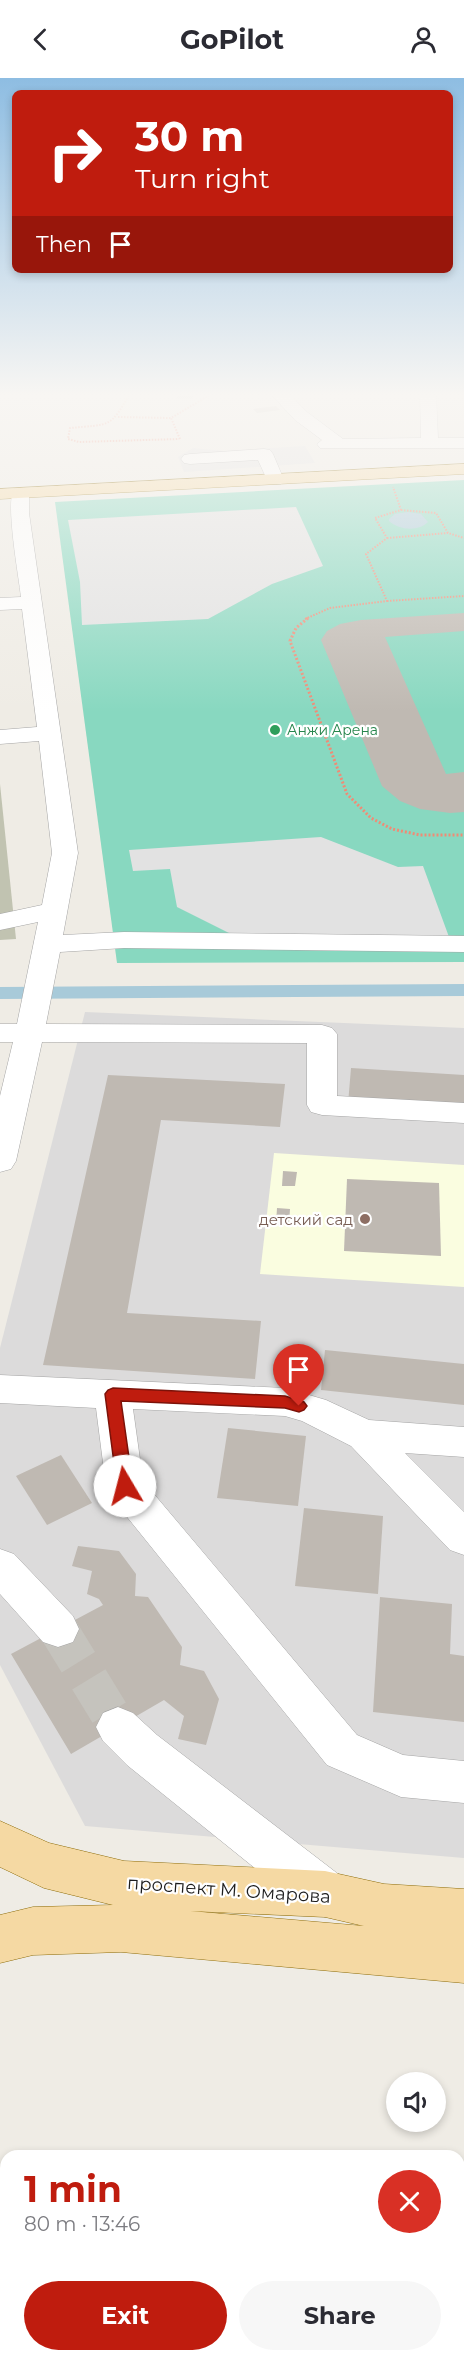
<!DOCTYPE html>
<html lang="en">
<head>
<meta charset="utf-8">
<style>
  body { margin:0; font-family:Montserrat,sans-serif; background:#f7f7f7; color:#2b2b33; height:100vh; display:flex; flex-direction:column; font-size:22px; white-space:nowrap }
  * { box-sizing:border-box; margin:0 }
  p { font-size:20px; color:#7c7c81 }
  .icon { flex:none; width:33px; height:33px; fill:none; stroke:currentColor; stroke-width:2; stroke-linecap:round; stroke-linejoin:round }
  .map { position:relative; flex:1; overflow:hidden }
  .sheet { position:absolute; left:0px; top:2072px; width:465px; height:212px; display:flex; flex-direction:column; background:#fff; border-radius:18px 18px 0 0; box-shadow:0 3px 9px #0003 }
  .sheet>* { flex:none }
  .guide { position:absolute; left:12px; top:12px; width:441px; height:183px; border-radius:9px; box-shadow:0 3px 9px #0003; background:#bf1c0e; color:#fff; overflow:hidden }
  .buttons { position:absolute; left:386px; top:1994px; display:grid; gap:12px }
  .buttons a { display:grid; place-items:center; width:60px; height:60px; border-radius:50%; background:#fff; box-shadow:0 3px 9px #0003; font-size:30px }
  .pin { position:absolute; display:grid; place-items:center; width:51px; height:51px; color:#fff; margin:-62px -26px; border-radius:50% 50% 50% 0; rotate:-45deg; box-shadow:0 0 6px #0007 }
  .pin .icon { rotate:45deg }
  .me { position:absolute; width:66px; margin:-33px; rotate:352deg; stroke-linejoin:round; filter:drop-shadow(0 0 4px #0008) }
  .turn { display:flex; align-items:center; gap:21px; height:126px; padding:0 24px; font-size:27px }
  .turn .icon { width:78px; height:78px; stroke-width:2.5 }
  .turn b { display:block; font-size:42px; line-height:51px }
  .then { display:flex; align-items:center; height:57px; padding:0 24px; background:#0003; gap:12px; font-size:22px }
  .round { display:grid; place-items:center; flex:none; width:63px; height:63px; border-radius:32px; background:#f7f7f7 }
  .headline { display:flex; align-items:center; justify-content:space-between; height:102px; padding:0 24px }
  h1 { font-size:36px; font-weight:700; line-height:45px; color:#bf1c0e }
  .action { display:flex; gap:12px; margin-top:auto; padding:12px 24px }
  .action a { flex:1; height:69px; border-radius:36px; background:#bf1c0e; color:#fff; font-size:24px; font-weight:700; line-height:69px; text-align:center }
  .action a+a { background:#f7f7f7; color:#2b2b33 }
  header { display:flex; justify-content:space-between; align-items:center; height:78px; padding:0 24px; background:#fff; font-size:27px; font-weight:700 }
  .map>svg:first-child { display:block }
  .residential { fill:#dcdbdb }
  .education { fill:#fafde0 }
  .construction { fill:#c1c3b1 }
  .pitch { fill:#88d8c0 }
  .parking { fill:#e2e2e2 }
  .water { fill:#a8cad9 }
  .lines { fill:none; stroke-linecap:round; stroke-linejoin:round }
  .canal { fill:#a8cad9; fill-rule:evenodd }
  .building { fill:#bfb9b2 }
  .minor-tunnel { stroke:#c5c3bd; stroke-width:39; stroke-dasharray:39 20; stroke-linecap:butt }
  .minor-casing { stroke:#a5a5a5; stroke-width:1 }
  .major-casing { stroke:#8e6d0a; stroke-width:1 }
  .path-far1 { stroke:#f08b75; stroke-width:2; stroke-dasharray:1.5 1.5; stroke-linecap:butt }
  .path { stroke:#f08b75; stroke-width:3; stroke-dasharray:2 2; stroke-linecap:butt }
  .minor { fill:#fff; fill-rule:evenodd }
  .major { fill:#f5d9a3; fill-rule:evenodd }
  .route { fill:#bf1c0e; stroke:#7c1209; stroke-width:1.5 }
  .leisure-dot { fill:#2e9e5b; stroke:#fff; stroke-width:2 }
  .education-dot { fill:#8d6e63; stroke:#fff; stroke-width:2 }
  .labels { text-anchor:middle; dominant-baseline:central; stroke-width:4.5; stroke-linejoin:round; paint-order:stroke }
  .far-leisure-label { font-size:14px; fill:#27864d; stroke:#fff; text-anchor:start }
  .education-label { font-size:15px; fill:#785e54; stroke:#fff; text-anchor:end }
  .near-street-label { font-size:18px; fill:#1e1e1e; stroke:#fff }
</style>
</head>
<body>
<header><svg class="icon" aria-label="back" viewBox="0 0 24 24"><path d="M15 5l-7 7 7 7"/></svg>GoPilot<svg class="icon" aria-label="person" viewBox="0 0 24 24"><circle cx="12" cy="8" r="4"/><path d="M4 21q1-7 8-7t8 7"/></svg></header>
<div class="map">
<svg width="464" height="2282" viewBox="0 0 464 2282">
  <rect width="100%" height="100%" fill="#efece5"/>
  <polygon class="residential" points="85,934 464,950 464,1780 85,1748 0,1587 0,1270"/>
  <polygon class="education" points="274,1075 464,1087 464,1209 260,1196"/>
  <polygon class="construction" points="0,706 16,861 0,862"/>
  <polygon class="pitch" points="464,402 464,884 117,885 55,424"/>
  <g class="parking">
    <polygon points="305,368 315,385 184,394 178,379 193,370 223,373"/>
    <polygon points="296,429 323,488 272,506 208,541 82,547 80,504 68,442"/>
    <polygon points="321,759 398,789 423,788 449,859 263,872 177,829 170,791 133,793 129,772"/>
  </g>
  <path class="water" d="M408,434L421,436L428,444C418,454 399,452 389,443V441L395,436Z"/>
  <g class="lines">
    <polygon class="canal" points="464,906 464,918 0,921 0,909"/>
  </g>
  <g class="building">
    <polygon points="178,315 194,315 192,321 176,321"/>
    <polygon points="276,328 280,332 257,335 253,331"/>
    <polygon points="464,535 464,553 385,559 446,696 464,694 464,734 450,735 420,731 400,723 382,708 321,562 327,553 340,546 361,542"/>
    <polygon points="351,990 464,997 464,1034 348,1026"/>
    <polygon points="108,997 285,1006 280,1049 161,1042 127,1235 261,1243 255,1301 43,1287"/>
    <polygon points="283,1093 297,1094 295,1108 282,1108"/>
    <polygon points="347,1101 439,1105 441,1178 344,1173"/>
    <polygon points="277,1130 290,1131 289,1147 276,1147"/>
    <polygon points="325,1272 464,1286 464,1327 321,1312"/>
    <polygon points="228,1350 306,1358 298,1428 217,1420"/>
    <polygon points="61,1377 92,1425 47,1447 16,1398"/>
    <polygon points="304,1430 383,1438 378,1516 295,1508"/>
    <polygon points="78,1468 119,1473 136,1496 135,1518 148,1519 182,1569 180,1587 204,1593 219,1621 206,1667 178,1661 184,1638 164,1622 71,1676 11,1576 103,1527 99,1521 87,1516 92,1493 72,1488"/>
    <polygon points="380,1519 452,1526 450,1576 464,1578 464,1644 373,1634"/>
    <rect x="459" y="2135" width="5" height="123"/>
    <rect x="44" y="2277" width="123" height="5"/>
  </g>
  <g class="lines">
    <polyline class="minor-tunnel" points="58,1551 118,1649"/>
    <defs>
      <g id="minor">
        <polygon points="270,315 287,315 307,334 343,361 421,360 420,315 436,315 438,360 464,360 464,370 320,370 317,366 322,362 295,342"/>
        <polygon points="264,371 270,372 273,376 284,402 281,406 269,406 258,382 190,386 184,385 181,381 184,377 190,376"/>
        <path d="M20,410L26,411L29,415V435L78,775L63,857L124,854L464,858V874L124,870L60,874L46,946L322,947L332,950L337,956V1018L464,1025V1045L322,1037L311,1034L307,1027V965L42,964L16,1083L11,1091L0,1094V1018L13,964H0V946H17L38,844L0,852V836L42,827L52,775L39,663L0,666V652L37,649L22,531L0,532V520L21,519C19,500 5,424 14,411Z"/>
        <polygon points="0,1297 285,1310 326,1322 369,1342 464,1349 464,1379 405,1375 464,1434 464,1477 450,1472 351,1368 302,1343 285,1338 133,1331 143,1403 357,1657 403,1677 464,1683 464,1725 401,1719 327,1687 111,1419 106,1408 96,1330 0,1325"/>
        <polygon points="0,1471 14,1476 73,1538 79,1551 73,1564 58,1569 43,1564 0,1516"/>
        <polygon points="118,1629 133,1635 157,1657 342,1799 348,1816 342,1833 325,1839 308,1833 127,1687 103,1663 96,1649 103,1635"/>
      </g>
      <g id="major">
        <polygon points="464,386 464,396 0,421 0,411"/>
        <path d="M0,1743L49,1765L124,1783L325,1793L384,1806L464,1811V1905L121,1874L33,1877L0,1885V1837L33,1829L113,1827L44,1810L0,1789ZM190,1833L325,1839L364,1848Z"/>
      </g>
    </defs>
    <use href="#minor" class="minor-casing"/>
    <use href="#major" class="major-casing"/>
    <g class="path-far1">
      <path d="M130,315C110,351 110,346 70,350L68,361L79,364L179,361"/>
      <polyline points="118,339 171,340"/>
      <polyline points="180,361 171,340 213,315"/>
      <polyline points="401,432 436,435 448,455 464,460"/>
      <polyline points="387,460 448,455"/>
      <polyline points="387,523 464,518"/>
      <polyline points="305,541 330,530 387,523 366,476 387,460 375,440 401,432 393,409"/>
    </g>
    <polyline class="path" points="308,540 296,550 290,563 347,716 371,740 392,751 420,757 464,757"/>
    <use href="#minor" class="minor"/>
    <use href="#major" class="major"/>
  </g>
  <linearGradient id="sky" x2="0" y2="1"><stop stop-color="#8ebde2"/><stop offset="0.5" stop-color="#f8f6f3"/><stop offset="1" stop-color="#f8f6f3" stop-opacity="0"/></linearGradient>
  <rect width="464" height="634" fill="url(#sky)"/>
  <polygon class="route" points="113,1310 285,1318 304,1324 307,1328 304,1332 299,1334 285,1330 121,1323 133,1408 131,1413 125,1415 120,1413 117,1408 105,1316 108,1312"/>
  <circle class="leisure-dot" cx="275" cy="652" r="6"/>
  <circle class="education-dot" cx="365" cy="1141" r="6"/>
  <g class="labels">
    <g class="far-leisure-label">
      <text x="287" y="652">Анжи Арена</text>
    </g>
    <g class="education-label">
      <text x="353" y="1141">детский сад</text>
    </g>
    <g class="near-street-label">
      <text transform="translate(229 1812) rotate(4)">проспект М. Омарова</text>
    </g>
  </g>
</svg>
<div class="buttons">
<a><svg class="icon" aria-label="sound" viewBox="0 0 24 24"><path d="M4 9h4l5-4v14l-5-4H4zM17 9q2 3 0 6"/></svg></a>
</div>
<div class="pin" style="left:299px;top:1328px;background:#d93025"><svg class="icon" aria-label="arrive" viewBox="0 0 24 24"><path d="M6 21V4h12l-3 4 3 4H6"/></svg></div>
<svg class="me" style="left:125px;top:1408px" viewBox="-20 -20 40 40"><circle r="19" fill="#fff"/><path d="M0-13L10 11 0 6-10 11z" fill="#bf1c0e"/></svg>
<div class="guide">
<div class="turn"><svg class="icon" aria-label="right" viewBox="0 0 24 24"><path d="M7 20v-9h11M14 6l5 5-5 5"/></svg><div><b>30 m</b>Turn right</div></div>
<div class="then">Then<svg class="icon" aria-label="arrive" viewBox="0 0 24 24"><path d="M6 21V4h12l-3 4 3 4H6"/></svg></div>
</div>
<section class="sheet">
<div class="headline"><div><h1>1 min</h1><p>80 m · 13:46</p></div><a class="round" style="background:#d93025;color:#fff"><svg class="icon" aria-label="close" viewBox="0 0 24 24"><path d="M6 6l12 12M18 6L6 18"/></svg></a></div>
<div class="action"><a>Exit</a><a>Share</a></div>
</section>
</div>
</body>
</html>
